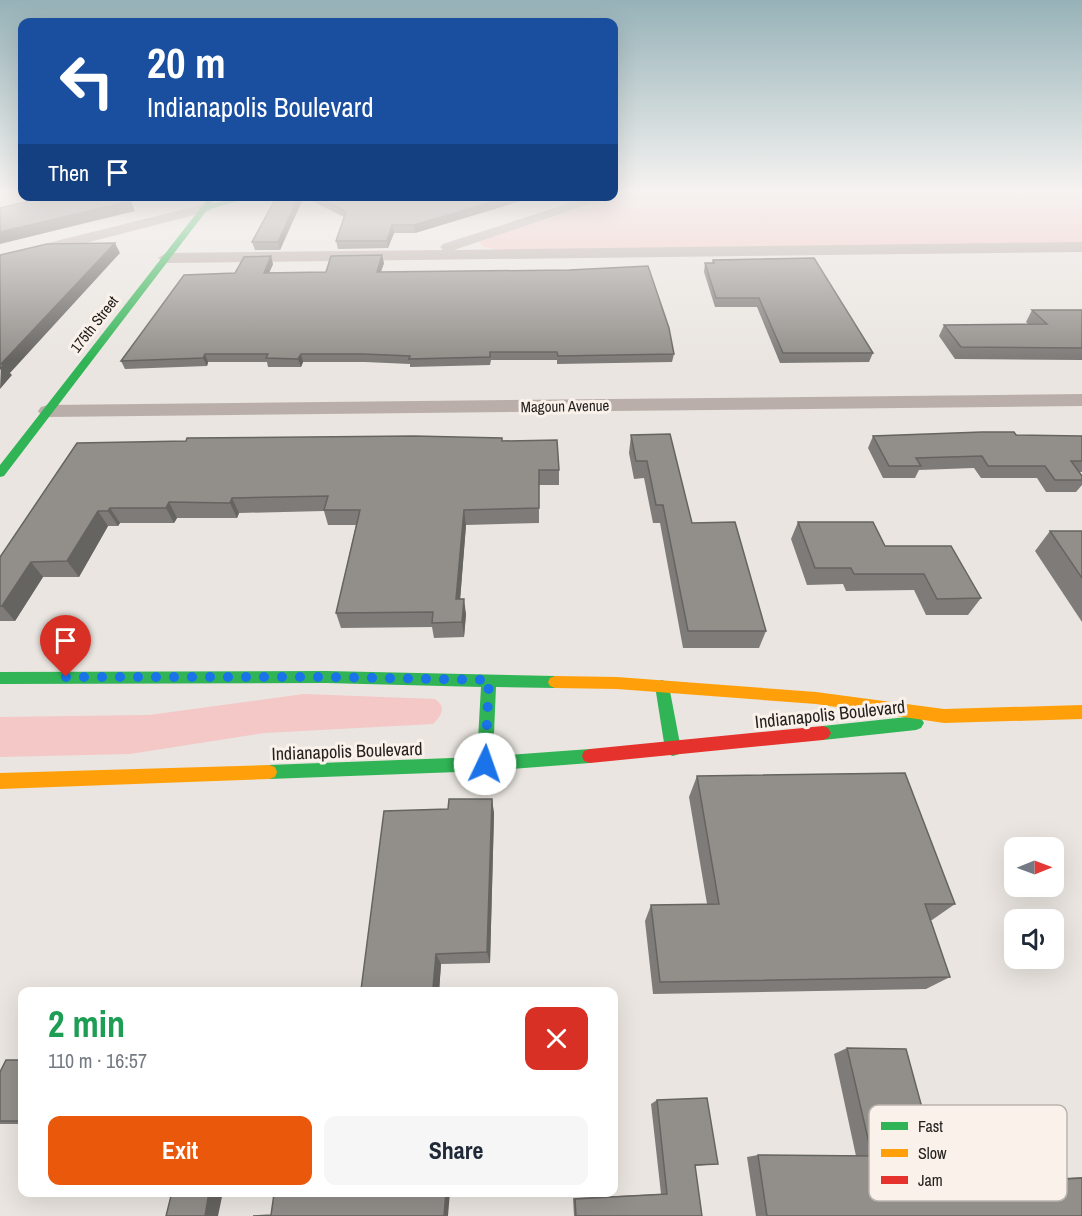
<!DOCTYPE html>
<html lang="en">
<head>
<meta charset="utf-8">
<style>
  body { margin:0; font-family:"Archivo Narrow",sans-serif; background:#f6f6f7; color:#1f2937; height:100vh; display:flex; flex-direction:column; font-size:22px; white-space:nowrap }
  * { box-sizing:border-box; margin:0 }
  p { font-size:20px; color:#747a83 }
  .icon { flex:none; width:33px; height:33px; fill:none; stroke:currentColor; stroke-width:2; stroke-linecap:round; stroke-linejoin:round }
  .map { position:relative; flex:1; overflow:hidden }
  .details { position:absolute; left:18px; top:987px; width:600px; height:210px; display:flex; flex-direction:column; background:#fff; border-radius:12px; box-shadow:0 6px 24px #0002 }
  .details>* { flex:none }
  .hud { position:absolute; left:18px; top:18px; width:600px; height:183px; border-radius:12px; box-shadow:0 6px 24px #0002; background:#1a4fa0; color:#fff; overflow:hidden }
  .needle { width:39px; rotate:89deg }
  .fabs { position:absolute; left:1004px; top:837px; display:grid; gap:12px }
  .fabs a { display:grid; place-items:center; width:60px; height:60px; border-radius:12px; background:#fff; box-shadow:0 6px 24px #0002; font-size:30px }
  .pin { position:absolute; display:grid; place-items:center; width:51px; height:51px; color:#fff; margin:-62px -26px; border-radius:50% 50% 50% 0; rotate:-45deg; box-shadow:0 0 6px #0007 }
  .pin .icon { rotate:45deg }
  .me { position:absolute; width:66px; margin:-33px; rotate:3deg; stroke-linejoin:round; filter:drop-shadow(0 0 4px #0008) }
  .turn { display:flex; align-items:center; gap:21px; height:126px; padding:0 30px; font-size:27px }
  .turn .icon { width:78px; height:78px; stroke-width:2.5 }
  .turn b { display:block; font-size:42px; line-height:51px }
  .then { display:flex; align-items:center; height:57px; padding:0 30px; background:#0003; gap:12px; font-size:22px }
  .round { display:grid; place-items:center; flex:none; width:63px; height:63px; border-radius:12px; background:#f6f6f7 }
  .head { display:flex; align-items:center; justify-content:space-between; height:102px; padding:0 30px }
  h1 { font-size:36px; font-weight:700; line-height:45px; color:#1e9e55 }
  .button { display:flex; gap:12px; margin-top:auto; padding:12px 30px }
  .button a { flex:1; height:69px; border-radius:12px; background:#ea580c; color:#fff; font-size:24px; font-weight:700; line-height:69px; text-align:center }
  .button a+a { background:#f6f6f7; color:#1f2937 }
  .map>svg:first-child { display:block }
  .green { fill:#f3c8c7 }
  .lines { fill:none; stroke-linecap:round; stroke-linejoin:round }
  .street { fill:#baaeaa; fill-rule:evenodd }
  .fast { fill:#30b455; fill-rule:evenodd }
  .slow { fill:#ff9f0a; fill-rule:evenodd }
  .jam { fill:#e5322d; fill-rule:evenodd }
  .wall { fill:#7e7b78 }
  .shaded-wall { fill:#666461 }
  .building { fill:#928f8b; stroke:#666461; stroke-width:1.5 }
  .route { stroke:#1a73e8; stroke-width:10; stroke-dasharray:0 18 }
  .labels { text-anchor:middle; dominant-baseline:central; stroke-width:6; stroke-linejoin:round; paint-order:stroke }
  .far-street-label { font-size:15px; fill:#24211f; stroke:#faf1ea }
  .street-label { font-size:18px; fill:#24211f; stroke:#faf1ea }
  .key { fill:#faf1ea; stroke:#bab3ad; stroke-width:1.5 }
  .key-label { font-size:16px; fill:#24211f }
</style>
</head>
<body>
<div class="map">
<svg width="1082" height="1216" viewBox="0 0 1082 1216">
  <rect width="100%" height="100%" fill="#eae5e0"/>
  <g class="green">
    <polygon points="636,190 1082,190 1082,243 500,250 483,247 479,243 484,238"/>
    <path d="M304,694L435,699C447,707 441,716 433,724L264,733L130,754L0,757V717L149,715Z"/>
  </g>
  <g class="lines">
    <g class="street">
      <polygon points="592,196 613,196 454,250 1082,242 1082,252 166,263 158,258 166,253 443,250 440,247 443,244"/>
      <polygon points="205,204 210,205 210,211 0,265 0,255"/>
      <polygon points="1082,394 1082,406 48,417 41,415 38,411 41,407 48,405"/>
    </g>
    <g class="fast">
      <polygon points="210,196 217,196 211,204 243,196 256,196 207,210 4,476 0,477 0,465"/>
      <polygon points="326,671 555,676 560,678 562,682 560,686 555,688 496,687 493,756 590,749 596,751 598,756 596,761 590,763 485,771 269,779 263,777 261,772 263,767 269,765 477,757 481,687 326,683 0,684 0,672"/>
      <polygon points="662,680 667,682 669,686 681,749 679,754 673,756 667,754 665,749 655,686 657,682"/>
      <polygon points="916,716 921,718 924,723 921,728 916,730 823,740 818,738 815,733 818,728 823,726"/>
    </g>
    <g class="slow">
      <polygon points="555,676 617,677 816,692 944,709 1082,705 1082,719 944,723 816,704 617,689 555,688 550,686 548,682 550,678"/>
      <polygon points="269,765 275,767 277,772 275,777 269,779 0,789 0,773"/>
    </g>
    <polygon class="jam" points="823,726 828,728 831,733 828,738 823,740 590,763 584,761 582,756 584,751 590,749"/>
  </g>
  <g class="wall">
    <polygon points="277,196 537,196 415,233 394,233 388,248 338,249 336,241 344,217 304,197 280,250 255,250 252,242"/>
    <polygon points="713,260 873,353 869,362 780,363 757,307 715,307 704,272 705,263 712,263"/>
    <polygon points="384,263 381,272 674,354 672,362 557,364 557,360 491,360 490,365 410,367 410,364 365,362 303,362 301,367 268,367 267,362 208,362 207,366 125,369 121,361 235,273 273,264 269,273 326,272"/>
    <polygon points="1032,310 1082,310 1082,360 955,359 939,336 944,325 1029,325 1026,322"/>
    <polygon points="631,435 766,631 759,648 683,648 660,523 653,523 644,478 634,479 629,453"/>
    <polygon points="873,436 1082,436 1082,472 1080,472 1082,476 1082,485 1076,492 1046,492 1037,478 981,478 974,468 919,470 915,478 883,478 868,448"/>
    <polygon points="502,441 559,470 559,485 539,485 539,523 466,525 460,599 466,614 464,637 434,638 432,627 341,628 336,613 356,525 328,525 324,511 239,513 237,518 177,518 174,523 120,523 118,526 108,526 79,577 43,577 15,621 0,621 0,557 77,443"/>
    <polygon points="798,522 885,546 981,598 968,615 926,615 914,590 846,591 843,584 807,585 791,539"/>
    <polygon points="1050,531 1082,531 1082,622 1035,551"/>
    <polygon points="697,776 955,904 932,920 930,920 950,977 926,989 653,994 645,921 651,905 707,904 689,797"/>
    <polygon points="492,799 494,814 490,963 441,964 439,992 362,992 361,990 448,809"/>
    <polygon points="847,1048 924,1115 920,1116 936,1167 987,1182 1082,1177 1082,1216 756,1216 747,1157 758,1155 856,1156 834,1054"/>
    <polygon points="22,1060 22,1124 0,1124 0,1072"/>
    <polygon points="657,1100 718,1164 695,1166 702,1216 574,1216 573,1198 661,1194 651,1104"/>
  </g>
  <g class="shaded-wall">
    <polygon points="299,196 304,196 280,250 278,242"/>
    <polygon points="512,196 537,196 415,233 414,225"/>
    <polygon points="131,201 135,211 0,244 0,232"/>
    <polygon points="392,225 394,233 388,248 387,241"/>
    <polygon points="115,243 120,253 10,373 12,375 0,389 1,364"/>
    <polygon points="382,255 384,263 378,279 377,272"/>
    <polygon points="271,256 273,264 266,280 264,273"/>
    <polygon points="205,354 208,362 207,366 203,358"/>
    <polygon points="301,354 303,362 301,367 298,359"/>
    <polygon points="232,498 239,513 237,518 230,503"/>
    <polygon points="169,502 177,518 174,523 166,508"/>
    <polygon points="110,508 120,523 118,526 108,511"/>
    <polygon points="464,510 466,525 459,614 456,599"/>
    <polygon points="98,511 108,526 79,577 67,561"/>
    <polygon points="31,562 43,577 15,621 2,606"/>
    <polygon points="464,599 466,614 464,637 462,622"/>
    <polygon points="492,799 494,814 490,963 487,952"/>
    <polygon points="436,954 441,964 439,992 435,992 433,988"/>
    <polygon points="209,1192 223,1192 218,1216 205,1216"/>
    <polygon points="446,1192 450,1192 448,1216 444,1216"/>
  </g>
  <g class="building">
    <polygon points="51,196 126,196 131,201 0,232 0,208"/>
    <polygon points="277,196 299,196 278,242 252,242"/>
    <polygon points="316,196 512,196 414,225 392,225 387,241 336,241 346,212"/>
    <polygon points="115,243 1,364 4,364 0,369 0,255 47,244"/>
    <polygon points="382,255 377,272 569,270 648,266 669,328 674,354 558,356 557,352 490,352 490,357 409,359 410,356 363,354 301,354 298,359 266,358 268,354 205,354 203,358 121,361 184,275 235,273 244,257 271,256 264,273 326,272 331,256"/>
    <polygon points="814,258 873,353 783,353 759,298 716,298 705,263 714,263 713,260"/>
    <polygon points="1032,310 1082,310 1082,348 961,347 944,325 1047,324"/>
    <polygon points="982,432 1014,432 1016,435 1082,436 1082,461 1071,461 1082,476 1082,480 1055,480 1045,466 988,466 982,456 916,458 921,466 889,466 873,436"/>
    <polygon points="670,434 692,523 735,522 766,631 688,631 663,505 656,505 647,461 636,461 631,435"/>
    <polygon points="414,436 502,438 502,441 557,440 559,470 539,470 539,508 464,510 456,599 464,599 462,622 432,623 433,612 336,613 360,510 324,510 328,496 232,498 230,503 169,502 166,508 110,508 108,511 98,511 67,561 31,562 2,606 0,606 0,557 77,443 186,441 187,438"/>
    <polygon points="798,522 873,522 885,546 951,546 981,598 937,599 924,574 854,574 851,568 815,568"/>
    <polygon points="1050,531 1082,531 1082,578"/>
    <polygon points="905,773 955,904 925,904 950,977 660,982 651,905 719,904 697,776"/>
    <polygon points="449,799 492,799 487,952 436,954 433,988 361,990 384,811 448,809"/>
    <polygon points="847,1048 906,1049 924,1115 920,1115 936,1167 982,1165 988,1184 1082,1178 1082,1216 767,1216 758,1155 872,1156"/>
    <polygon points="6,1060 22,1060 22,1121 0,1121 0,1072"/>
    <polygon points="707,1098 718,1164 695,1165 702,1216 576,1216 575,1199 667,1194 657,1100"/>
    <polygon points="172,1192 209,1192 205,1216 166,1216"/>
    <polygon points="297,1192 446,1192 444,1216 253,1216 271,1215 274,1194"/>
  </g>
  <linearGradient id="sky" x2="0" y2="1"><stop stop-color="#96b2b8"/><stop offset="0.53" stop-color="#f6f3f1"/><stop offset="1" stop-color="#f6f3f1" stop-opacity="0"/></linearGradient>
  <rect width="1082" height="360" fill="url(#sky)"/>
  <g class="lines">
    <polyline class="route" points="66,677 326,677 489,680 485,764"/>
  </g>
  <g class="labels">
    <g class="far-street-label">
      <text transform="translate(94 324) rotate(-52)">175th Street</text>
      <text transform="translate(565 406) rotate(-1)">Magoun Avenue</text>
    </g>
    <g class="street-label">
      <text transform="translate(830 714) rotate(-6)">Indianapolis Boulevard</text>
      <text transform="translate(347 751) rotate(-2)">Indianapolis Boulevard</text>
    </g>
  </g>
  <rect x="869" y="1105" width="198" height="96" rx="9" class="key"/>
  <rect x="881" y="1122" width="27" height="8" fill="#30b455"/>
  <rect x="881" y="1149" width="27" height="8" fill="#ff9f0a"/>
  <rect x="881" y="1176" width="27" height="8" fill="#e5322d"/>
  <g class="key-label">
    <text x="918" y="1132">Fast</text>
    <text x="918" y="1159">Slow</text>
    <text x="918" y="1186">Jam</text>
  </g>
</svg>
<div class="fabs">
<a><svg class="needle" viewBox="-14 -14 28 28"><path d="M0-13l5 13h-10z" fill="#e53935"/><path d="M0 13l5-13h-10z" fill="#747a83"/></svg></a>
<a><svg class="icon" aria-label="sound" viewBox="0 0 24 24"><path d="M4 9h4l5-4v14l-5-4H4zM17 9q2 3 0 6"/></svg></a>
</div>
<div class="pin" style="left:66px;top:677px;background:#d93025"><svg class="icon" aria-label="arrive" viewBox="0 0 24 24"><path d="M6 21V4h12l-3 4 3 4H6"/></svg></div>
<svg class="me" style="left:485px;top:764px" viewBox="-20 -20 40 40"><circle r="19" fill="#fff"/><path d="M0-13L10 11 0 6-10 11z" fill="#1a73e8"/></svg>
<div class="hud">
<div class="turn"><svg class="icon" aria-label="left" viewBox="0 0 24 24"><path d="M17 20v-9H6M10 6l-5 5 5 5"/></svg><div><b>20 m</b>Indianapolis Boulevard</div></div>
<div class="then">Then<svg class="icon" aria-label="arrive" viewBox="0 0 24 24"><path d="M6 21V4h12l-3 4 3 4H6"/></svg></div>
</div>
<section class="details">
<div class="head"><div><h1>2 min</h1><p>110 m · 16:57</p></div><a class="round" style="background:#d93025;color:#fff"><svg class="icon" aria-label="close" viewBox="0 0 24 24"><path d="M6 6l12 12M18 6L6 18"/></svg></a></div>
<div class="button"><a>Exit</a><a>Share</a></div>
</section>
</div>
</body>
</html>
